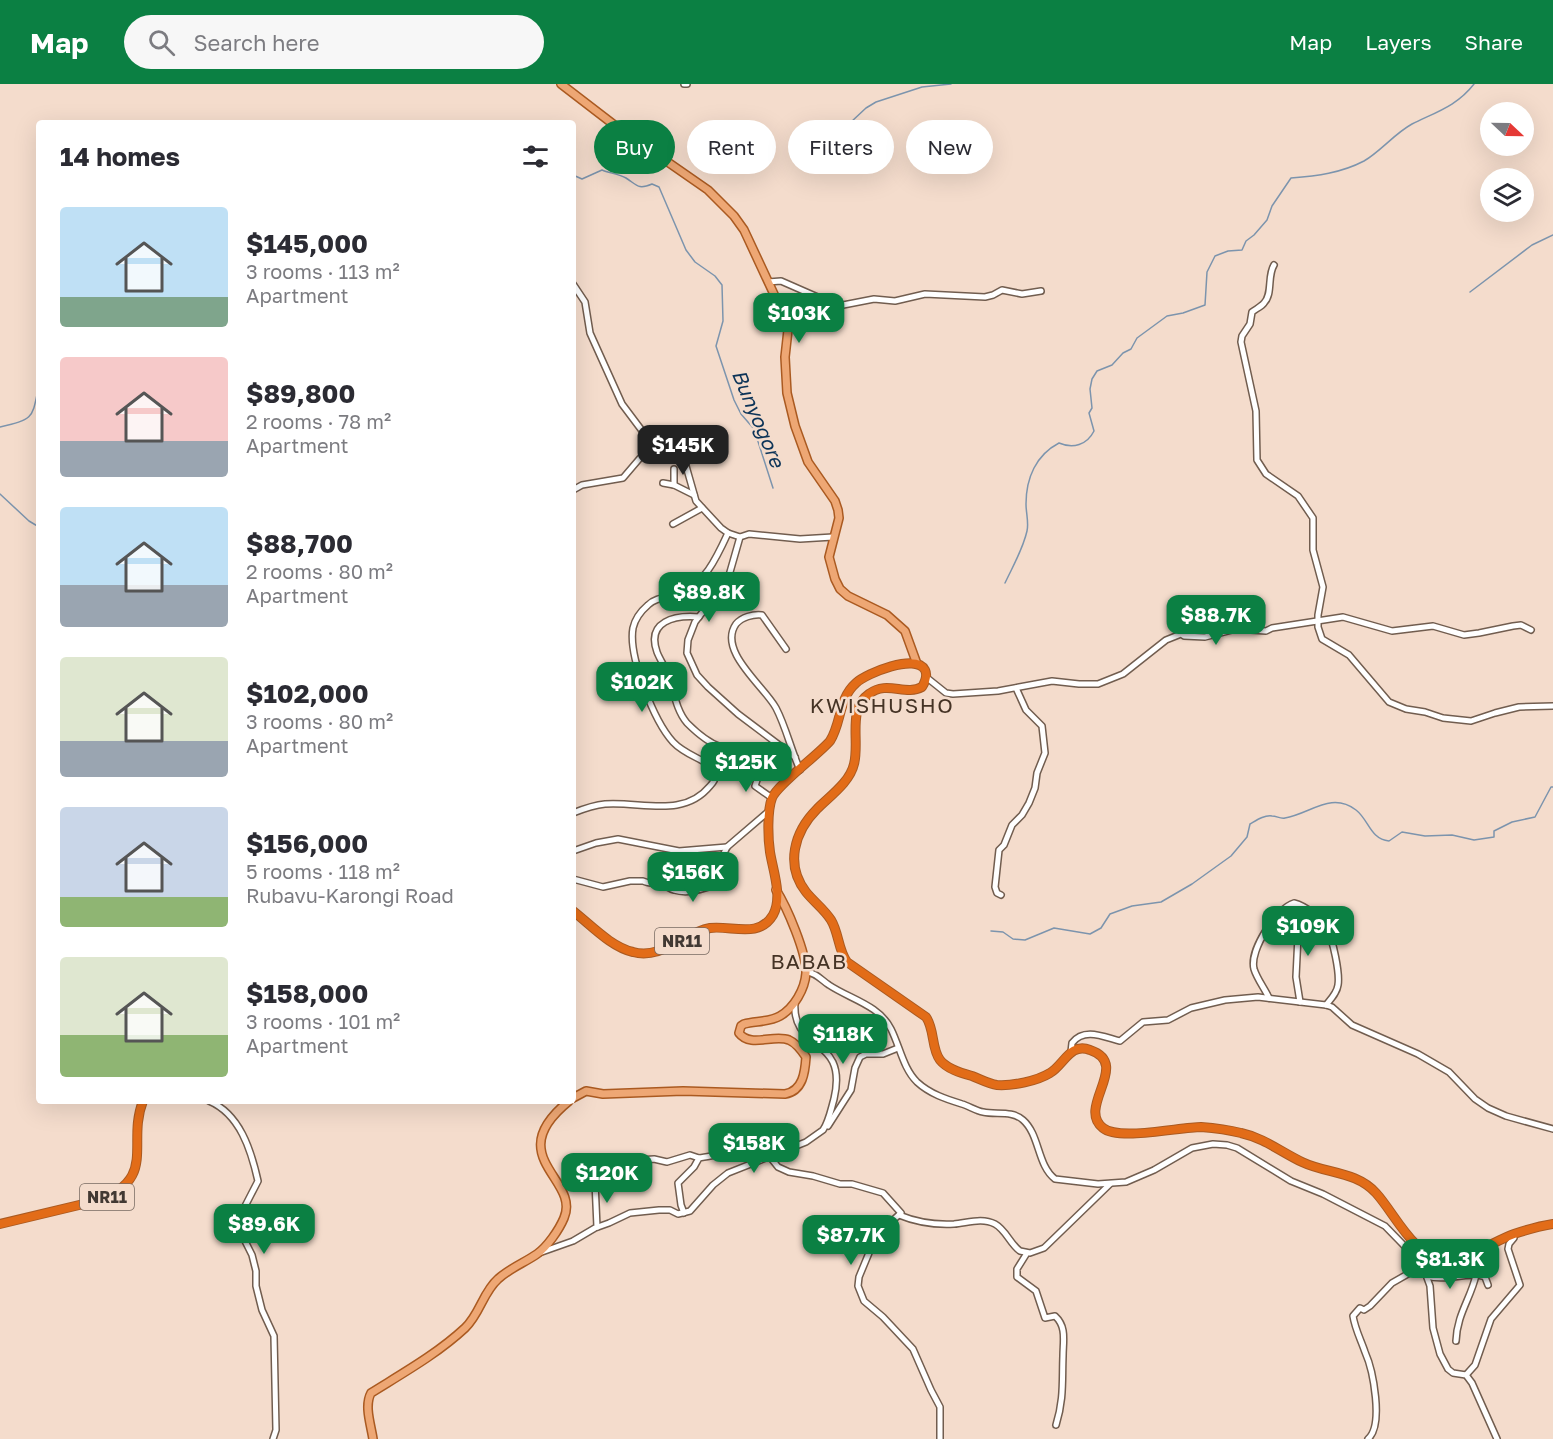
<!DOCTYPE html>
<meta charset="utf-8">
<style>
body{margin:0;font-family:"Golos Text",sans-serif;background:#f7f7f7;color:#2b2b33;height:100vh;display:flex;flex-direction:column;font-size:22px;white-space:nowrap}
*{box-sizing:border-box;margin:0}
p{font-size:20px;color:#7c7c81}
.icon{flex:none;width:33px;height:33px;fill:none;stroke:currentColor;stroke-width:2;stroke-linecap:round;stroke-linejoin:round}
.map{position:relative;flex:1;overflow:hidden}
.details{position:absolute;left:36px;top:36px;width:540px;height:984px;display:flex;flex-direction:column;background:#fff;border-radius:6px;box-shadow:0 6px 24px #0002}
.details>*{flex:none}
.banner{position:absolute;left:594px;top:36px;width:570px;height:54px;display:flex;gap:12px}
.needle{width:39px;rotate:112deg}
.buttons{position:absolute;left:1480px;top:18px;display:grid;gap:12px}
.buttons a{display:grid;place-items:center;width:54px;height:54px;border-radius:50%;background:#fff;box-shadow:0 6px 24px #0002;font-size:30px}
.price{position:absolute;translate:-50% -51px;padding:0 14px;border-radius:12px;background:#0b8043;color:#fff;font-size:20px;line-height:39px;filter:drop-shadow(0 2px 3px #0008)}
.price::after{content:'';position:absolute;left:50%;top:36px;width:18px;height:14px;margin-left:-9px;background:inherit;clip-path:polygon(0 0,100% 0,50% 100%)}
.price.active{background:#222;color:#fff}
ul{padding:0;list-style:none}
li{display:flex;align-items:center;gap:18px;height:150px;padding:0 24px}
li span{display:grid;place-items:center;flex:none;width:168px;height:120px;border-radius:6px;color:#555}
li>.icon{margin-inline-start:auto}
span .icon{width:72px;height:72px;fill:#fffc;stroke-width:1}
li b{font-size:26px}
h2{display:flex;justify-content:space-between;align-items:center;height:72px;padding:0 24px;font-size:26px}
.chip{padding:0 21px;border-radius:27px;background:#fff;box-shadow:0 6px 24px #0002;font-size:21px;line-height:54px}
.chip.active{background:#0b8043;color:#fff}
header{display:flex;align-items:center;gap:36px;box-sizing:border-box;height:84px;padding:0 30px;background:#0b8043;color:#fff}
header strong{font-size:28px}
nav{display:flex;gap:33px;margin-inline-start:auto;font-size:21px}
.search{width:420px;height:54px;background:#f7f7f7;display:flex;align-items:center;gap:15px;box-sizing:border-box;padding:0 21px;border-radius:33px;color:#7c7c81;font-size:22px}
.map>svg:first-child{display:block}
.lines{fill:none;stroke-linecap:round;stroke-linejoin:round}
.stream{stroke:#7c94ad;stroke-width:1.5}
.minor-casing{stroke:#715d4f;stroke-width:8}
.major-casing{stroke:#aa5a21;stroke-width:10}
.highway-casing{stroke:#aa5a21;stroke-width:10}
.minor{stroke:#fff;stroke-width:5}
.major{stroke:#eea774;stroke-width:7}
.highway{stroke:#e26c18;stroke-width:8}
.labels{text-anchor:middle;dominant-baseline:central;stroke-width:5;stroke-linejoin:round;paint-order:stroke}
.shield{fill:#f4dccc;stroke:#776a61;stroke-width:1.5}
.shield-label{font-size:16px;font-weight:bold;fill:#423933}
.water-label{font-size:20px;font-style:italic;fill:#0d3458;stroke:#f4dccc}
.quarter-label{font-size:21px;letter-spacing:1.5px;fill:#453325;stroke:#f4dccc}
</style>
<header>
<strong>Map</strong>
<div class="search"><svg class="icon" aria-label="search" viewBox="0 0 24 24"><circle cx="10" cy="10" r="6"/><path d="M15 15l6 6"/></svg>Search here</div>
<nav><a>Map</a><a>Layers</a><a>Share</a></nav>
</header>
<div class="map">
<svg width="1553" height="1355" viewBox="0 0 1553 1355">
<rect width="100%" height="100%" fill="#f4dccc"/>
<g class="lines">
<!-- stream -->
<g class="stream">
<polyline points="841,53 851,38 866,24 876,18 922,3 951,0"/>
<path d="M573,91L582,95L602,86C609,89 619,90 626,94C637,101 638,106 652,100L659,103L686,166L695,178L715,192L722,201L723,237L716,262L734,316L741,330L754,345L773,404"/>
<polyline points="1470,208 1532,161 1553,151"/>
<path d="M0,343C35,335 32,334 39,301"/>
<polyline points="0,410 29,437 39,443"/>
<path d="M1005,499C1013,482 1023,465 1027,447C1029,439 1026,429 1026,420C1026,394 1036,371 1059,359C1073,365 1087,361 1094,347L1089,329L1092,324L1090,305L1092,295L1097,287L1112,281L1123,269L1131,265L1137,254L1167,232L1183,229L1205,221L1207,188L1215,172L1228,167L1242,166L1246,157L1254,151L1267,136L1272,122L1291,94C1317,92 1341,89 1364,77C1381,67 1394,50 1412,40C1436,28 1457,22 1474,0"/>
<path d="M991,847L1003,848L1013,855L1025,856L1054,844L1090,850L1101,844L1110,830L1132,822L1161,818L1192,800L1231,772L1247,753L1250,740C1257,736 1264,731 1272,732C1277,732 1280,735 1285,734C1310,730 1331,707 1356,726C1369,736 1370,755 1389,757L1402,748L1425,752L1452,751L1474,756L1494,753V747L1512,738L1535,733L1551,703H1553"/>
</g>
<defs>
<g id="minor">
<polyline points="684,0 687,0"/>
<path d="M1274,181C1267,192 1273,210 1264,219C1262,222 1256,225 1252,228L1250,240L1242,252L1241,258L1256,327L1257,376L1266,390L1298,412L1313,434V466L1323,503L1318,531V543L1322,555L1349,571L1389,618L1406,625L1425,628L1443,634L1471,637L1495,629L1519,623L1553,622"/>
<polyline points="768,198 781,197 838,222 874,215 895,217 925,210 985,213 993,211 1002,206 1022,210 1041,207"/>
<polyline points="573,200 585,218 590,249 622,320 652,360 680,375 686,382 696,417 721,444 728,449 740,453"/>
<polyline points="674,385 674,401"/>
<polyline points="663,399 674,401 694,411"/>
<polyline points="573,406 582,401 623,394 652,360"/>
<polyline points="673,440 702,424"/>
<path d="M699,533C675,531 646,537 657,568C660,576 666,584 669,593C674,608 676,626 687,639C696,648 709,659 721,663C733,668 748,670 758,679L759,690L755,702L772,714"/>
<path d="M786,565L762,531C753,530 742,533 736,540C717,567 765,603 776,624C786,643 791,666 800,686"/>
<polyline points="926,593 946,609 953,610 998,607 1052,597 1079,600 1098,600 1123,590 1166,556 1181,550 1184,552 1205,553 1236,545 1266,547 1272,544 1343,533 1392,547 1433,542 1464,551 1479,549 1513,542 1521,541 1531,546"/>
<polyline points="795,673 738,630 708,603 697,591 687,569 688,556 695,538 728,495 740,453 749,450 800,455 833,453"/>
<path d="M573,729C583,725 594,721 605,720C641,717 683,735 710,702C715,697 717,692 715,685C702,674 685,671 673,658C654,637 628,572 633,544C635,535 641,527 648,521C656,513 667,514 677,511C704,502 717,473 728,449"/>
<polyline points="573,767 596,759 618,755 679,767 727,763"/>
<path d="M573,795L603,803L630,797H643C649,800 654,799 661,800C666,801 669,805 674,806C687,810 699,806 712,802L717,784L727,763L769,727"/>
<polyline points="1001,811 997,809 995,803 999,766 1004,761 1012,741 1022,731 1029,719 1035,704 1037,689 1045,669 1042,642 1026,626 1016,604"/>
<path d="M1274,837C1295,851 1304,858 1330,853"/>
<polyline points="1298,852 1296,893 1300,918"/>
<path d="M806,888C817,889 821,896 829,901C850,915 879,921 891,945C900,963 903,984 917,998C930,1010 946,1015 962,1020C969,1022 976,1027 983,1028C996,1031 1012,1026 1023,1036C1040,1051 1037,1081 1055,1095L1098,1100L1126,1098L1154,1086L1192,1064L1213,1060L1227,1061L1237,1064L1291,1097L1323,1110L1385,1142L1422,1180L1430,1202L1433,1244L1440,1270L1448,1285L1453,1289L1466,1291L1472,1299L1497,1355"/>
<path d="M1269,914C1265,905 1257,895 1254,885C1249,866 1277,824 1294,819C1306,822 1321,834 1327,845C1333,856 1340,889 1338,901C1337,909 1331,915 1326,921"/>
<path d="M1071,968L1072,959C1084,943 1104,953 1120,957L1143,938L1168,936L1191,924L1225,916L1258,913L1326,921L1332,923L1352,941L1418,970L1449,988L1475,1015L1488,1024L1506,1032L1553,1045"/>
<path d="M209,1017C240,1030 251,1066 258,1097L241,1130V1149L252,1171L256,1187V1202L262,1226L274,1252L276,1346L273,1355"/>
<polyline points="828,1042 851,1006 855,984 860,973 866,970 883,970 898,964"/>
<polyline points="770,1073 778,1083 789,1088 813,1092 840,1100 852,1100 883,1109 901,1129 883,1145 871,1164 859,1193 858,1202 864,1217 883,1233 913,1265 931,1306 940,1323 940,1355"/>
<polyline points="620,1087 639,1076 654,1075 667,1078 690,1071 699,1074"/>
<polyline points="595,1098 597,1143"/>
<path d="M684,1129L681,1121L678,1099L694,1083L699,1074C720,1071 739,1063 757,1077"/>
<path d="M899,1131C916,1138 935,1141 954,1140C967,1139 982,1133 995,1140C1006,1146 1010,1160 1020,1167L1030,1169L1044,1164L1110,1100"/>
<path d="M539,1169L573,1157L595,1144L609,1139L630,1129L659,1126H670L678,1130L690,1127L713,1101L728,1089L806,1058L823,1046C829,1037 831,1025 834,1015C849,951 791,969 795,918"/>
<path d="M1027,1169L1017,1185V1193L1036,1207L1045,1234L1055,1232C1067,1243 1063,1257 1063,1272C1062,1298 1064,1315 1056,1341"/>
<path d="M1427,1192C1447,1198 1468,1187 1485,1193L1488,1201"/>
<path d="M1456,1257C1457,1230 1471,1214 1476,1191"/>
<polyline points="1466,1291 1475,1281 1491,1235 1520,1201 1508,1165 1509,1160 1514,1154 1513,1150"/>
<path d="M1368,1355C1384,1341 1373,1286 1365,1268C1361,1256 1355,1245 1353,1232L1360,1224L1364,1226L1370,1222L1392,1199L1420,1183L1430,1171"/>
</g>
<g id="major">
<polyline points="561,0 613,40 708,106 734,132 744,146 786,236 788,246 785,273 787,309 795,342 808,378 835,417 838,426 839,434 829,473 835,495 840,505 848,512 887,531 905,547 917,580"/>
<path d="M573,1014L586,1007L603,1010L683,1007L785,1010C803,1007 805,988 806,973C802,967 796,959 789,956C774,950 750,964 739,949L741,942L744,940C755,937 770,938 780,932C794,924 805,905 806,889C807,870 787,823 776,806"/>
<path d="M373,1355C371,1341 364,1322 371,1309C403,1289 437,1270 465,1244C480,1230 483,1208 498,1195C510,1184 524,1179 537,1170C547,1163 559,1146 564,1134C581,1095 500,1073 569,1017"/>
</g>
<g id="highway">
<path d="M573,827C591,841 611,863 633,868C662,876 683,849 710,844C731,841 759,855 773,831C783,813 773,787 770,768C768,755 767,727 772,714C777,701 818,671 830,657C842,638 838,615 856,599C867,589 916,569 925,586C928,592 925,598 922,603C905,612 887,596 869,610C847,625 860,658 854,680C850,698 830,712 817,725C794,748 785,781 806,808C814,818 824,825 831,836C839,849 838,866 847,878L926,933C935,946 931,964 940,976C947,985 961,989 972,992C980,995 989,1000 997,1001C1013,1002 1037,997 1050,989C1064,981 1070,958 1090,966C1132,980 1076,1023 1103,1044C1119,1057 1180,1043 1201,1043C1214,1044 1229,1046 1241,1049C1264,1054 1281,1068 1302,1078C1327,1090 1356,1087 1376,1109C1396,1131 1413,1173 1446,1175C1466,1177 1494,1157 1514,1150C1526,1146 1540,1142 1553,1140"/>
<path d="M0,1140L96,1117C159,1095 126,1060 143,1017"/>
</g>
</defs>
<!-- minor casing -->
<use href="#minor" class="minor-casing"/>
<!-- major casing -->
<use href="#major" class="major-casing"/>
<!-- highway casing -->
<use href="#highway" class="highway-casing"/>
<!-- minor -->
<use href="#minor" class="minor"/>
<!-- major -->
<use href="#major" class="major"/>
<!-- highway -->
<use href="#highway" class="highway"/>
</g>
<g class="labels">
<!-- shield labels -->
<g class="shield">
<rect x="655" y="844" width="54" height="26" rx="4.5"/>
<rect x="80" y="1100" width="54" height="26" rx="4.5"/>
</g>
<g class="shield-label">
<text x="682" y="857">NR11</text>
<text x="107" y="1113">NR11</text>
</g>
<!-- water labels -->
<g class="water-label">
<text transform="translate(759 334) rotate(67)">Bunyogore</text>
</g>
<!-- quarter labels -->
<g class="quarter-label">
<text x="882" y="621">KWISHUSHO</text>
<text x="809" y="877">BABAB</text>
</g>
</g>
</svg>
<div class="buttons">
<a><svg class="needle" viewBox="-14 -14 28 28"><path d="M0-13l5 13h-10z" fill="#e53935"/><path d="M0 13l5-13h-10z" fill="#7c7c81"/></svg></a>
<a><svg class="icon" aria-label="layers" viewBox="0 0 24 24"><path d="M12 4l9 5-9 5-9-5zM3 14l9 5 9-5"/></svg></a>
</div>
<b class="price" style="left:799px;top:260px">$103K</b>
<b class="price active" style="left:683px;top:392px">$145K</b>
<b class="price" style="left:709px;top:539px">$89.8K</b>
<b class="price" style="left:1216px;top:562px">$88.7K</b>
<b class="price" style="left:642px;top:629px">$102K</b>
<b class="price" style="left:746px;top:709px">$125K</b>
<b class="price" style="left:693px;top:819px">$156K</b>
<b class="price" style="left:1308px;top:873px">$109K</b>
<b class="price" style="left:843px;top:981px">$118K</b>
<b class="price" style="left:754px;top:1090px">$158K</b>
<b class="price" style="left:607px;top:1120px">$120K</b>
<b class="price" style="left:264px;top:1171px">$89.6K</b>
<b class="price" style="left:851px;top:1182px">$87.7K</b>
<b class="price" style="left:1450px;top:1206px">$81.3K</b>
<div class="banner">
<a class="chip active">Buy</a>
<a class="chip">Rent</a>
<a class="chip">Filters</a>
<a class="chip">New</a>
</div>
<section class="details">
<h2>14 homes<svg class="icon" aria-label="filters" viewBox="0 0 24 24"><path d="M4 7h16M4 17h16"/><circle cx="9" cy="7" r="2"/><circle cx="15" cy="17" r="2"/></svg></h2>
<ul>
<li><span style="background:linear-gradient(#bfe0f5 75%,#7fa58c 0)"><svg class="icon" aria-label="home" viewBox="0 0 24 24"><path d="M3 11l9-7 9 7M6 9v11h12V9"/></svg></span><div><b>$145,000</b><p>3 rooms · 113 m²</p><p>Apartment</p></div></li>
<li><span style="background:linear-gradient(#f6c9c9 70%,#9aa5b1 0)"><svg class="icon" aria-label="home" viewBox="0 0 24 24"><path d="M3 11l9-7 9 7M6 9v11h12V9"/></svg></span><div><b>$89,800</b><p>2 rooms · 78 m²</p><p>Apartment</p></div></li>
<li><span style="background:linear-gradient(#bfe0f5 65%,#9aa5b1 0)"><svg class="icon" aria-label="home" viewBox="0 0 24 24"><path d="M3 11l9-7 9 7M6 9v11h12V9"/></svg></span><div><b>$88,700</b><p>2 rooms · 80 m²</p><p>Apartment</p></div></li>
<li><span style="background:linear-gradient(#dfe7d0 70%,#9aa5b1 0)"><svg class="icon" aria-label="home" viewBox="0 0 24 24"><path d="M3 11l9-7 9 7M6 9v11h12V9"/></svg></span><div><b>$102,000</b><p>3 rooms · 80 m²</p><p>Apartment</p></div></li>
<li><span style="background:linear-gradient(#c9d6e8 75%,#8fb573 0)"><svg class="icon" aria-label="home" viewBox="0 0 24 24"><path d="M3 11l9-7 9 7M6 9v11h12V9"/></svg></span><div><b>$156,000</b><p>5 rooms · 118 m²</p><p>Rubavu-Karongi Road</p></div></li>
<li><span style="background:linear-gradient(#dfe7d0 65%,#8fb573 0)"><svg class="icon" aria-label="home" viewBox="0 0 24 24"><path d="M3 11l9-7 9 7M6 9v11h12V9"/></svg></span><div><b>$158,000</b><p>3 rooms · 101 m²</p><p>Apartment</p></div></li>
</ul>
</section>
</div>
